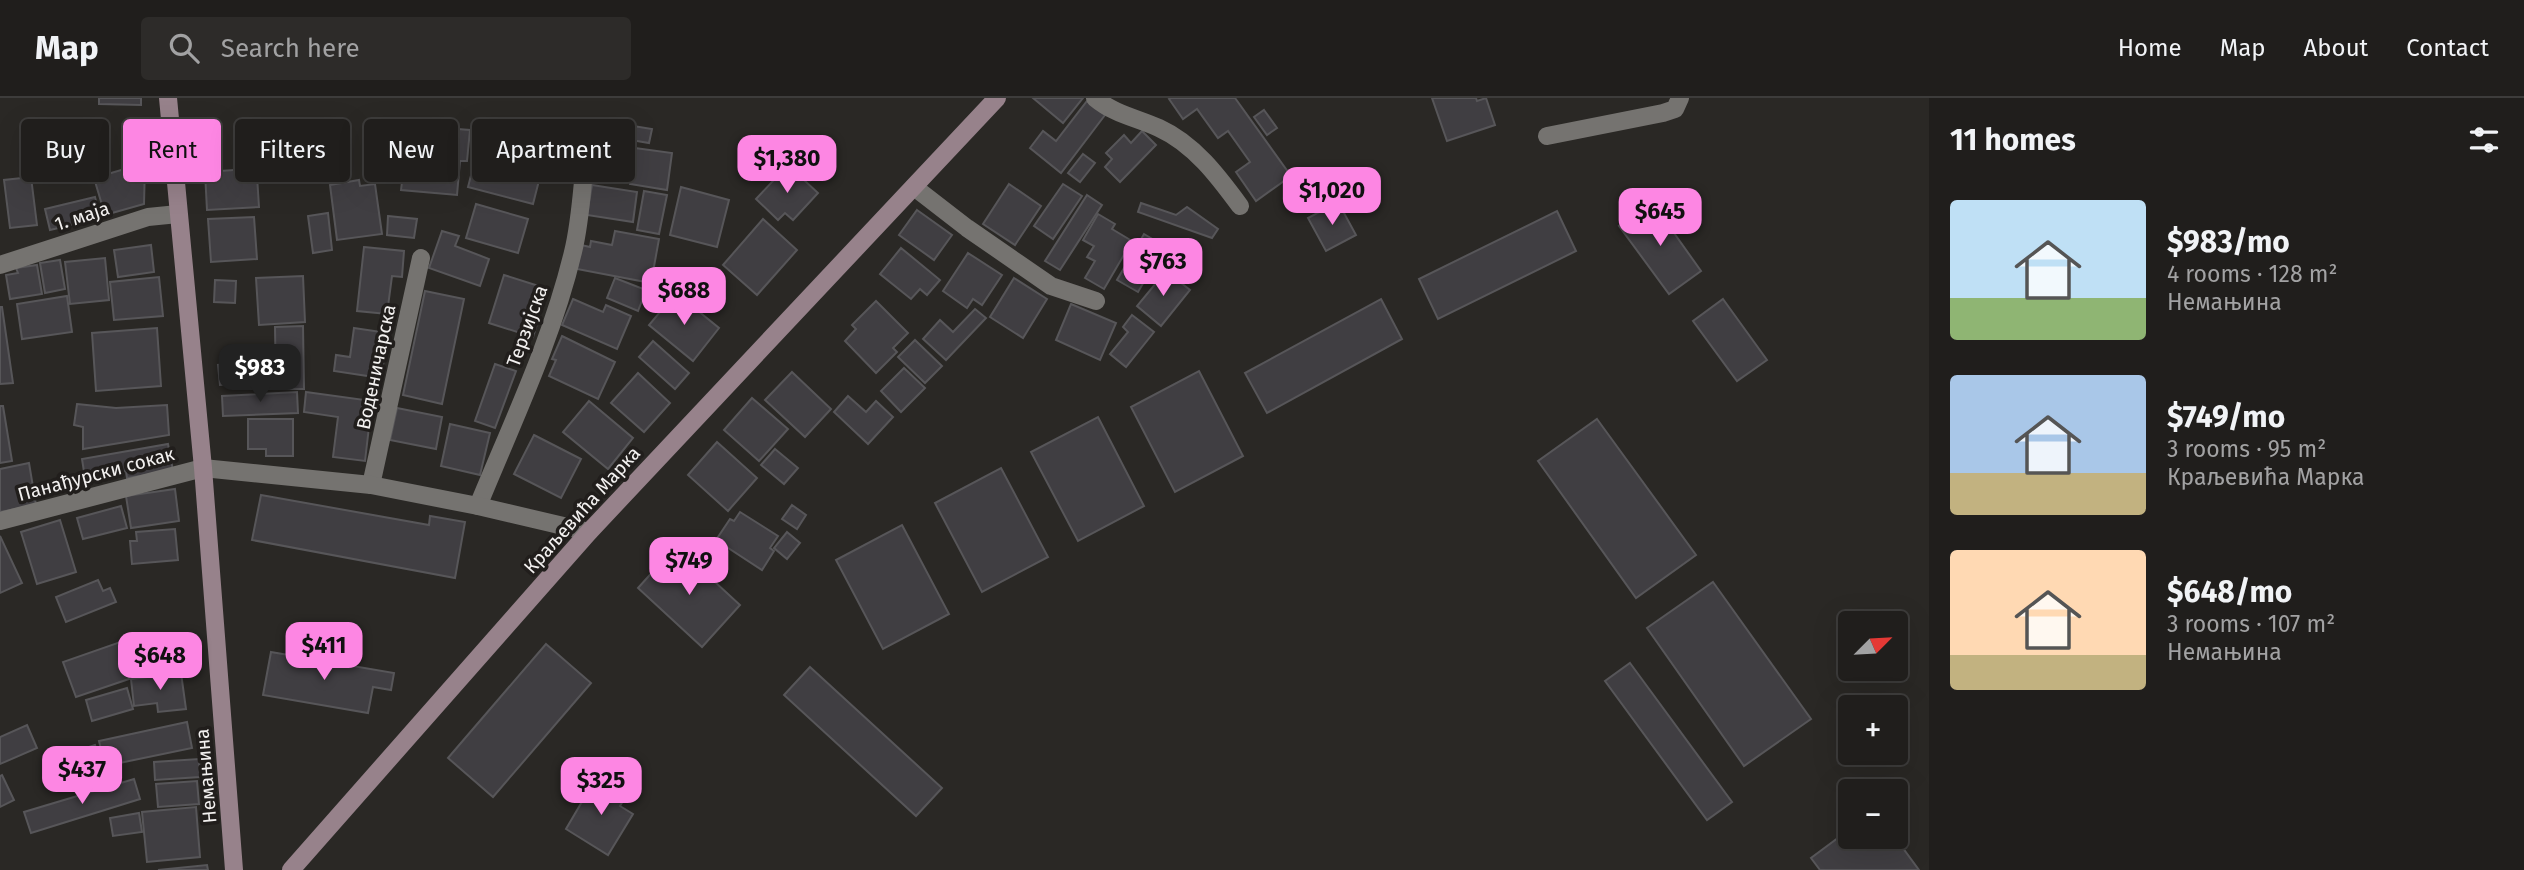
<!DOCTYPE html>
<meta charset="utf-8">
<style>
body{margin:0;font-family:"Fira Sans",sans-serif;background:#2d2b29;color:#f1f3f6;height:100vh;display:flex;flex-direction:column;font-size:26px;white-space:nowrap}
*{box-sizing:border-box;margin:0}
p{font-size:23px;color:#a2a2a3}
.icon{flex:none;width:38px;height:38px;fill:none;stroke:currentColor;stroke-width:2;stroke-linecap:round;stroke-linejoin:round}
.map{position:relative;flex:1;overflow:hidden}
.side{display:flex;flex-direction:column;background:#201e1c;width:595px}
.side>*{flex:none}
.top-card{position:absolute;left:21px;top:21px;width:665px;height:63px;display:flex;gap:14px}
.needle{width:46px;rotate:66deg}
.controls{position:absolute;left:1838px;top:513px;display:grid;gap:14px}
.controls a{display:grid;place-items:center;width:70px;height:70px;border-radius:7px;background:#201e1c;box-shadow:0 7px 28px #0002,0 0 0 2px #3d3c3b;font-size:35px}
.price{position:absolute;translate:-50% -60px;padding:0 16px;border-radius:14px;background:#fd86e3;color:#111;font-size:23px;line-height:46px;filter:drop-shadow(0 2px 4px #0008)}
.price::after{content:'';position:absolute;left:50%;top:42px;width:21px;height:16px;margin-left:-10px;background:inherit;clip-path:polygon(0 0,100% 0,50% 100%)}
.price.active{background:#222;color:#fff}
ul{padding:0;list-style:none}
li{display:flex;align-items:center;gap:21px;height:175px;padding:0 21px}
li span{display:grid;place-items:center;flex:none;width:196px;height:140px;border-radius:7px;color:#555}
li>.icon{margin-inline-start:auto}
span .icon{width:84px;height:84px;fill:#fffc;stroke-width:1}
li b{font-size:30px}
h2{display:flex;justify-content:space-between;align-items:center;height:84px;padding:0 21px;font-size:30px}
.pill{padding:0 24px;border-radius:7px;background:#201e1c;box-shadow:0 7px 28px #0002,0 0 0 2px #3d3c3b;font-size:24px;line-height:63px}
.pill.active{background:#fd86e3;color:#111}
header{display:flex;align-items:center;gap:42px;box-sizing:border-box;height:98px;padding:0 35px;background:#201e1c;border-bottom:2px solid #3d3c3b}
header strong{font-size:33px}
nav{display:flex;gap:38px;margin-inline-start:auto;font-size:24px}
.search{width:490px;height:63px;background:#2d2b29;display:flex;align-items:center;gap:18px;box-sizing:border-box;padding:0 24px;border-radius:7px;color:#a2a2a3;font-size:26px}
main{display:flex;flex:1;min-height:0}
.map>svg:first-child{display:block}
.building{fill:#403e42;stroke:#575659;stroke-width:2}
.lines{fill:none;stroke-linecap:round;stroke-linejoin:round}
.lane{stroke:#757370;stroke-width:18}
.street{stroke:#757370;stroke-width:18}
.secondary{stroke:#97828b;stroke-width:18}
.labels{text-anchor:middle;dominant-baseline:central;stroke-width:7;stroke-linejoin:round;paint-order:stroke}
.street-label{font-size:19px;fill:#f3f1f0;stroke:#211e1c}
</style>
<header>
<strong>Map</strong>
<div class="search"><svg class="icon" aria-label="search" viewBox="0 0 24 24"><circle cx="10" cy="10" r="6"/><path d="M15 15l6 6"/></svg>Search here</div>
<nav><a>Home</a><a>Map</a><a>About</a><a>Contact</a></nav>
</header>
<main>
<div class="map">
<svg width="1929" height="772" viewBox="0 0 1929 772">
<rect width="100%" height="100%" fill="#2a2825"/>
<!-- building -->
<g class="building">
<polygon points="99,0 141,0 141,7 99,6"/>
<polygon points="1033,0 1083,0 1063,25"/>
<polygon points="1171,0 1235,0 1291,78 1256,103 1236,74 1250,64 1228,33 1218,40 1197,11 1183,21 1169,1"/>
<polygon points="1432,0 1476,0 1477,3 1486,0 1495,27 1447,43"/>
<polygon points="1087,3 1105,17 1061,75 1030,50 1043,33 1056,43"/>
<polygon points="1264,12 1277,30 1267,37 1254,19"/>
<polygon points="621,26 652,31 649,45 619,40"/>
<polygon points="444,30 470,32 467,63 460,63 457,97 401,92 402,84 384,82 387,42 443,47"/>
<polygon points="483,31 517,40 513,55 544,63 533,106 468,89"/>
<polygon points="1142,33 1156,47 1120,84 1105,69 1112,61 1106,55 1124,37 1131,45"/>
<polygon points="635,50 672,55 667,92 630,86"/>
<polygon points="1083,56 1095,65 1080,84 1068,75"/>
<polygon points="145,65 144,106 105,117 94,80"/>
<polygon points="788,67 818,95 793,122 785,115 778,122 756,101"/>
<polygon points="249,71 250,79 257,78 259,109 207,112 205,74"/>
<polygon points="31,79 37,127 10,130 4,82"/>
<polygon points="359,82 360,88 375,86 382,136 337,142 330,87"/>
<polygon points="1009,86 1041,108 1015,147 983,126"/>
<polygon points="1063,86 1082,98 1053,141 1034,128"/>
<polygon points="592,87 637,94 633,124 587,117"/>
<polygon points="681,89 729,102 717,149 670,137"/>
<polygon points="644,93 667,97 659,136 637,132"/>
<polygon points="1087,97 1102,107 1060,172 1045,163"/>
<polygon points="95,99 100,120 50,132 45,111"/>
<polygon points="1338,104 1356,137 1326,153 1308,120"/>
<polygon points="1652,104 1701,173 1669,196 1619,128"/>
<polygon points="1141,105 1176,117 1187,109 1218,131 1212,140 1138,114"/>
<polygon points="476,106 528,121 518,155 466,140"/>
<polygon points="917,112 952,137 934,162 899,137"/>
<polygon points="1557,113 1576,153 1438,221 1419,181"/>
<polygon points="328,115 332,152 313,155 308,118"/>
<polygon points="1098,116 1115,126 1112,131 1132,143 1104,191 1085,180 1095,163 1087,159 1094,148 1083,142"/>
<polygon points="388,118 417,121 414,140 387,137"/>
<polygon points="254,119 257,161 211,164 208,121"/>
<polygon points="763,121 797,152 757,197 723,167"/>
<polygon points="442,133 459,138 455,148 489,161 480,188 429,170"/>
<polygon points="615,133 659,141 651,185 577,171 581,147 590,149 591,143 612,147"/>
<polygon points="1144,136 1173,153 1160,175 1157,173 1153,180 1148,177 1138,194 1117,182"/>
<polygon points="151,147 154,174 118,179 114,152"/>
<polygon points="364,149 404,153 402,179 392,178 387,216 357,213"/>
<polygon points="901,150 940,182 927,197 920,191 911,201 880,176"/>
<polygon points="968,155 1002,177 982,207 973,201 967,210 943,193"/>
<polygon points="105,160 109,202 70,206 65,164"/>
<polygon points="60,162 65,191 45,195 40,165"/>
<polygon points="37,167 42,196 10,201 6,177 18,175 16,170"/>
<polygon points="1166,173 1190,192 1161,228 1137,208"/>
<polygon points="504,177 548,191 533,239 489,225"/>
<polygon points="303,178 305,224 259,227 256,180"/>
<polygon points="159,179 163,218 114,222 110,184"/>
<polygon points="615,180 646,192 638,213 607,200"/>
<polygon points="1014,180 1047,201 1023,240 990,219"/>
<polygon points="215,182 236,183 235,205 214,204"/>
<polygon points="425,193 464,201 442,306 403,297"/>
<polygon points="676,195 719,230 693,263 649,227"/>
<polygon points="67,198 72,234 22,241 17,206"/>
<polygon points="573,201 603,214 606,207 631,218 617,251 562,227"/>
<polygon points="1381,201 1402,241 1267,315 1245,275"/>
<polygon points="1723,201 1767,262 1737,283 1693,223"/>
<polygon points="876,203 908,235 893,250 897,254 876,275 845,243 856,231 852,227"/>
<polygon points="1071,206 1116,225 1100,262 1056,242"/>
<polygon points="0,209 2,209 13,285 0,286"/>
<polygon points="975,211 986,220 946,262 923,241 940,222 953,234"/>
<polygon points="1132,217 1154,234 1126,269 1110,256 1128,234 1123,229"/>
<polygon points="303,228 304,291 276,291 275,229"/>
<polygon points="157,230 161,288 96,293 92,235"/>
<polygon points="354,230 388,235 381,280 334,273 336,257 350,259"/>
<polygon points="562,238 615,264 598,301 549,278 556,262 552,261"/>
<polygon points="915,242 942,268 925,285 898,259"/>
<polygon points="653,243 689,275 675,291 639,259"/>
<polygon points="243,264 245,285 220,287 218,267"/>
<polygon points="495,266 516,273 495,330 475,323"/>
<polygon points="904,270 925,290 901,314 881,293"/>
<polygon points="1199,273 1243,358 1175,394 1131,309"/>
<polygon points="792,274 831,311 805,339 765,302"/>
<polygon points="638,275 670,305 644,334 611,305"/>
<polygon points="297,294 298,315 223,318 222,298"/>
<polygon points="306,294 372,303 365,363 333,359 338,319 304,314"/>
<polygon points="848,298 866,314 876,303 893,319 868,346 834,314"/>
<polygon points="752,300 788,331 759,363 724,332"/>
<polygon points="589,303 633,340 608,371 563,334"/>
<polygon points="77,306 116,310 167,307 169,337 83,351 83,329 74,327"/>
<polygon points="0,308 3,308 12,363 0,365"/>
<polygon points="397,310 442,319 436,351 390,342"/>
<polygon points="1098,319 1144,408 1078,443 1031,354"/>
<polygon points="248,321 293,321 293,358 266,358 266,351 248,351"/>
<polygon points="1597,321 1696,457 1636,500 1538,363"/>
<polygon points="450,326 490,335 480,377 441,368"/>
<polygon points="534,337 581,361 561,400 514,376"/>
<polygon points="717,344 757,380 728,413 688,377"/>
<polygon points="168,346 173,373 127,380 126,373 85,380 82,361"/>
<polygon points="775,351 798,370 784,386 761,367"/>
<polygon points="29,365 36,407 0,414 0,371"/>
<polygon points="1001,370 1048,459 982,494 935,405"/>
<polygon points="175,391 179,423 131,430 126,398"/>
<polygon points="261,397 429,427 430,418 465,424 455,480 252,442"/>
<polygon points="792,407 806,417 797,431 782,421"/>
<polygon points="121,408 127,430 83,441 77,420"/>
<polygon points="740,414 778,438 770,450 774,453 762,472 716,442 730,421 734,423"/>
<polygon points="60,422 76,474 37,486 21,434"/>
<polygon points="902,427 949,516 883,551 836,462"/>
<polygon points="175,431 178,462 132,466 130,443 137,443 136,434"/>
<polygon points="787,434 800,445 787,461 774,450"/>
<polygon points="0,438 22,485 0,495"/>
<polygon points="676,448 740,507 702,549 638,490"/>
<polygon points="98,482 103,493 110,490 116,504 66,524 56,499"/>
<polygon points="1713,484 1811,621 1744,668 1647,530"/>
<polygon points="126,542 129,581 76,599 63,564"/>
<polygon points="178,543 182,570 133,577 129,550"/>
<polygon points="546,546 591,585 493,699 448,660"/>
<polygon points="271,554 394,575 391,592 373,589 368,615 263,597"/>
<polygon points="1630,565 1732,704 1707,722 1605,583"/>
<polygon points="810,569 942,690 916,718 784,597"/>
<polygon points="181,575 186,611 158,614 157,605 134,608 131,581"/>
<polygon points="127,590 133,611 92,623 86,602"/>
<polygon points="187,624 192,650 105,668 99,643"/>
<polygon points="27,627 37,650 0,666 0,639"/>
<polygon points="95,647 102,670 63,683 55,660"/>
<polygon points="199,661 200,679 155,682 154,664"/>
<polygon points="2,677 14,702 0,709 0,678"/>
<polygon points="596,680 626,698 620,708 633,716 608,757 566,731"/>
<polygon points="134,681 140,701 31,735 24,714"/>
<polygon points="197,683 199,706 158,709 156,686"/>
<polygon points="196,709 200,759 147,764 142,714"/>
<polygon points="139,715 142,734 113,738 110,720"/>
<polygon points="1850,731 1850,738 1894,738 1919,772 1820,772 1811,760"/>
<polygon points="207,767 208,772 158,772"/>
</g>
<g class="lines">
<!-- lane -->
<g class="lane">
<path d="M1095,0C1114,16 1137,20 1159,30C1194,46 1218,78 1240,108"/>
<polyline points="914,89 967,130 1051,188 1096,203"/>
<polyline points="371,387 421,160"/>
<path d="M478,408C512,325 552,242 573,154C581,122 582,87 586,54"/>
<polyline points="0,423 203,370"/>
</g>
<!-- street -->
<g class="street">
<polyline points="1547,38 1663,15 1675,11 1680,0"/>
<polyline points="0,167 148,119 178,116"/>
<polyline points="203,370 371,387 478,408 589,434"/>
</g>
<!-- secondary -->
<g class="secondary">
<polyline points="168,0 203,370 234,772"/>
<polyline points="291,772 589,434 997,0"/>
</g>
</g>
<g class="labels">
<!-- street labels -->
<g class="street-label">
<text transform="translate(82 118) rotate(-18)">1. маја</text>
<text transform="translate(527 228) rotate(-70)">Терзијска</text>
<text transform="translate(376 269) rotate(-78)">Воденичарска</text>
<text transform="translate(96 376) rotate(-15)">Панађурски сокак</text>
<text transform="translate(582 412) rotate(-48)">Краљевића Марка</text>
<text transform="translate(206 678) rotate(-95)">Немањина</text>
</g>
</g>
</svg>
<div class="controls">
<a><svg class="needle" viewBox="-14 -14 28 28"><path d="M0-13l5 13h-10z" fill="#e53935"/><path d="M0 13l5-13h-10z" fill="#a2a2a3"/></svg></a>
<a>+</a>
<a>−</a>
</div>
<b class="price" style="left:787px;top:97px">$1,380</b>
<b class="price" style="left:1332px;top:129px">$1,020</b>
<b class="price" style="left:1660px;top:150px">$645</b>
<b class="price" style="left:1163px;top:200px">$763</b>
<b class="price" style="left:684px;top:229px">$688</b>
<b class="price active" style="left:260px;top:306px">$983</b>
<b class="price" style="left:689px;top:499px">$749</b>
<b class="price" style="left:324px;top:584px">$411</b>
<b class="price" style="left:160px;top:594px">$648</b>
<b class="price" style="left:82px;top:708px">$437</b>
<b class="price" style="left:601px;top:719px">$325</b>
<div class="top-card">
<a class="pill">Buy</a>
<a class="pill active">Rent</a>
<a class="pill">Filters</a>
<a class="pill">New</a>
<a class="pill">Apartment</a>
</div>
</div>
<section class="side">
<h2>11 homes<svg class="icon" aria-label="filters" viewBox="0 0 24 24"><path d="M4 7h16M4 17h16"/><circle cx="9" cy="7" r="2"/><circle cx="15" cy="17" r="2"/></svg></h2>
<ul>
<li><span style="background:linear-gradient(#bfe0f5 70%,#8fb573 0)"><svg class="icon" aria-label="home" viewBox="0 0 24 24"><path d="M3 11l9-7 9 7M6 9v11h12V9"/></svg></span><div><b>$983/mo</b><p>4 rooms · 128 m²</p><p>Немањина</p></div></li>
<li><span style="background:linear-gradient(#a9c7e8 70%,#c2b280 0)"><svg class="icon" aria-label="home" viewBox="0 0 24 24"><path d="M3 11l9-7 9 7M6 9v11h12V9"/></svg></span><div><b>$749/mo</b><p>3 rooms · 95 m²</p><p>Краљевића Марка</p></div></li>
<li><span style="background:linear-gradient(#ffd9b3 75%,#c2b280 0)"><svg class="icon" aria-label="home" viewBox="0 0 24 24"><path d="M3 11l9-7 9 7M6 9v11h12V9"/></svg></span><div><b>$648/mo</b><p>3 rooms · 107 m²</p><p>Немањина</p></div></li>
</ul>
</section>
</main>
